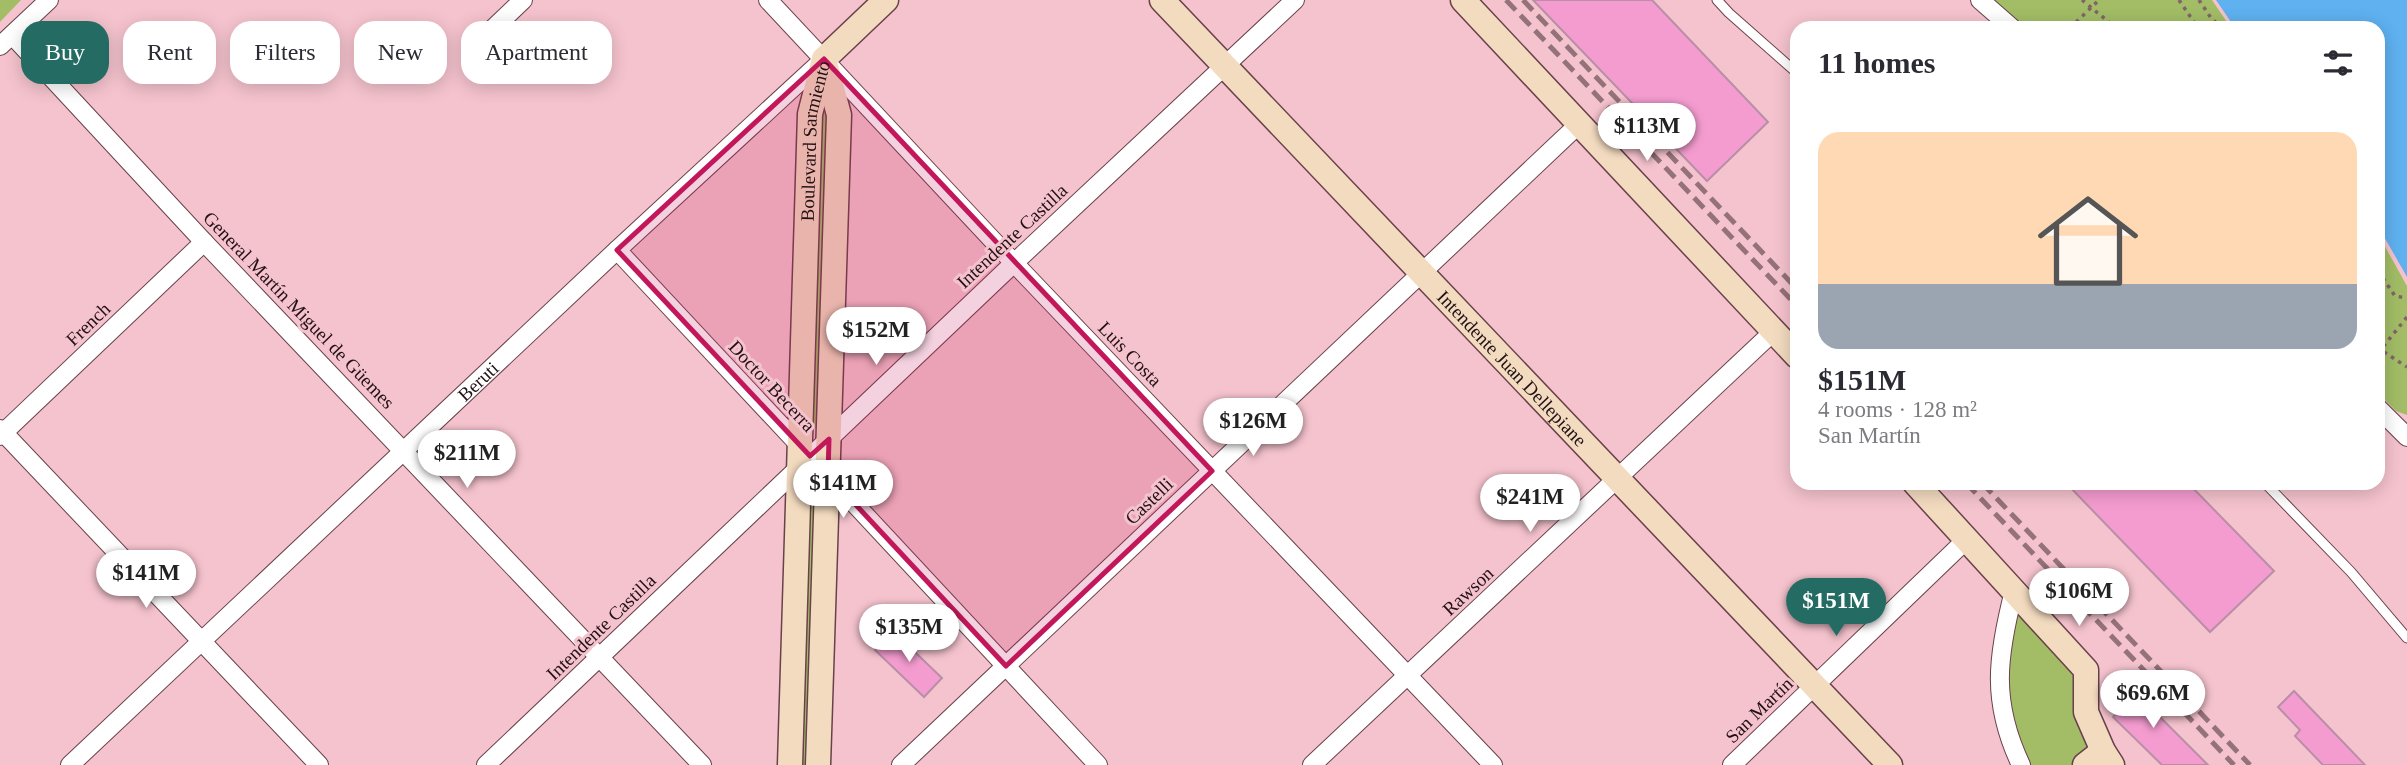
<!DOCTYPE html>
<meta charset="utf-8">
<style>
body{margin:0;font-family:"Times New Roman",serif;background:#f2f2f3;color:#2b2b33;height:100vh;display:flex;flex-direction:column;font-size:26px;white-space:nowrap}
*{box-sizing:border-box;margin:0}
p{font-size:23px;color:#7c7c81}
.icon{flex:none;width:38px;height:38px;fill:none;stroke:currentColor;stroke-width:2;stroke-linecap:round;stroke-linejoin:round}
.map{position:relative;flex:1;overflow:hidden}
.side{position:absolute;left:1790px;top:21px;width:595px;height:469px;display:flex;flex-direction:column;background:#fff;border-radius:21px;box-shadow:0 4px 18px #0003}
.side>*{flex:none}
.guide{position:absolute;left:21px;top:21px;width:665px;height:63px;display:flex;gap:14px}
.price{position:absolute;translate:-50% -60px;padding:0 16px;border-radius:24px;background:#fff;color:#222;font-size:23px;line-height:46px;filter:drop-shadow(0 2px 4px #0008)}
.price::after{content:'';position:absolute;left:50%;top:42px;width:21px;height:16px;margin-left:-10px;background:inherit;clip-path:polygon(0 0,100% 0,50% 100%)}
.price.selected{background:#246c63;color:#fff}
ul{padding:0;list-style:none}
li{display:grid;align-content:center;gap:14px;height:371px;padding:0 28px}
li span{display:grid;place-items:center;height:217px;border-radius:21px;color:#555}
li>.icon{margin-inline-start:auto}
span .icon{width:126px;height:126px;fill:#fffc;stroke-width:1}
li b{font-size:30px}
h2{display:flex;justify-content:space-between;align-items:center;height:84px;padding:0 28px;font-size:30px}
.pill{padding:0 24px;border-radius:21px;background:#fff;box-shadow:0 4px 18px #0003;font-size:24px;line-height:63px}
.pill.selected{background:#246c63;color:#fff}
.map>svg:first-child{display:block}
.green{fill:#a2bd66}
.water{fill:#5fb1f0}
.building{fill:#f49cd0;stroke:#b88fa6;stroke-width:2}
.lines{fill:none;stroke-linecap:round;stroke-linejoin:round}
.lane-casing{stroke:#69414b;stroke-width:11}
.street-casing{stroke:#69414b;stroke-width:20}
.secondary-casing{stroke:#69414b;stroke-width:27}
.path{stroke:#83636a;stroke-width:3.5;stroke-dasharray:3.5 5;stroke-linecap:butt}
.lane{stroke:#fff;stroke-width:9}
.street{stroke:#fff;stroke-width:18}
.secondary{stroke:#f3dbc0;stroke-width:24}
.rail{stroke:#947279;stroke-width:5;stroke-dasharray:14 7;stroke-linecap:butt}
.marked{fill:#c2185b;fill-opacity:0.2;stroke:#c2185b;stroke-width:5;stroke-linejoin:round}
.labels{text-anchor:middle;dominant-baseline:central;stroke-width:6;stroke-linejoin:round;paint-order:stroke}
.street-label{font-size:19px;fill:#221115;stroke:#f5c3ce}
</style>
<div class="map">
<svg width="2407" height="765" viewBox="0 0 2407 765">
<rect width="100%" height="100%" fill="#f5c3ce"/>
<!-- green -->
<g class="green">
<polygon points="0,0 21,0 0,22"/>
<polygon points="1992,0 2212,0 2231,28 2023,28"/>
<polygon points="824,113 827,115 818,427 815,428 812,427 821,115"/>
<polygon points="2378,234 2407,286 2407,415 2396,411 2378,393"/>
<polygon points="812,506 815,508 809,765 800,765 809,508"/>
<polygon points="2014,591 2086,670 2112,765 2021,765 2003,720"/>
</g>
<!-- water -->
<polygon class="water" points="2216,0 2407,0 2407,277 2378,226 2378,28 2235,28"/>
<!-- building -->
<g class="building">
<polygon points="1533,0 1652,0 1768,122 1707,181"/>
<polygon points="2066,483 2188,483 2274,571 2210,632"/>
<polygon points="893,631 942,678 924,697 875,650"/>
<polygon points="2121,678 2208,765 2162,765 2113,717 2126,704 2111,688"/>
<polygon points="2294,691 2365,765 2323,765 2295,736 2300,730 2278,707"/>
</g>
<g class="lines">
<defs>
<g id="lane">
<polyline points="1717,0 1729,13 1797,73"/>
<polyline points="2265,483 2351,572 2407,638"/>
</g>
<g id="street">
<polyline points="768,0 1014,263 1493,765"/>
<polyline points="1980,0 2012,28"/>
<polyline points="12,35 204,242 702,765"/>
<polyline points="479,42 523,0"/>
<polyline points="0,46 49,0"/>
<polyline points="617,250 803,449"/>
<polyline points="2378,408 2407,437"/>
<polyline points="0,429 319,765"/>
<polyline points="0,436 204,242"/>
<polyline points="825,472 1098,765"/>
<path d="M2014,591C1997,657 1991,702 2021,765"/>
<path id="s1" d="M70,765L617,250L824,59"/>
<polyline points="486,765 1014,263 1295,0"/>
<polyline points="901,765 1579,124"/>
<polyline points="1312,765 1774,331"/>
<polyline points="1732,765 1967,539"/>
</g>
<g id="secondary">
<path id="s2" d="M1162,0L1890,765"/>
<polyline points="1463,0 1797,356"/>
<polyline points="824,59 886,0"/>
<polyline points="1915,483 2086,670 2086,712 2103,751 2112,765"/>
<path id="s3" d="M790,765L810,114L823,63"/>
<polyline points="818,765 839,115 824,59"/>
<polyline points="2085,765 2103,751"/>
</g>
</defs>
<!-- lane casing -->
<use href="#lane" class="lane-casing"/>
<!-- street casing -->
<use href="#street" class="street-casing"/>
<!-- secondary casing -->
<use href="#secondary" class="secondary-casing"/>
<!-- path -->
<g class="path">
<polyline points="2082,0 2116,28"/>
<polyline points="2179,0 2198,28"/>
<polyline points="2199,0 2211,18 2222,28"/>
<polyline points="2070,28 2099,0"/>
<polyline points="2378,271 2395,296 2407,298"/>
<polyline points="2378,346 2381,350 2407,367"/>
<polyline points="2378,353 2407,317"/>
</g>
<!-- lane -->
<use href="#lane" class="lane"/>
<!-- street -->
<use href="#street" class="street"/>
<!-- secondary -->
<use href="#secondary" class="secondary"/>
<!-- rail -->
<g class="rail">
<polyline points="1506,0 1797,306"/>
<polyline points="1523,0 1797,289"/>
<polyline points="1966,483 2234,765"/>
<polyline points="1982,483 2250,765"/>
</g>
</g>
<!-- marked area -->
<path class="marked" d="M824,59L1212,471L1006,666L828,475L829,439L810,456L617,250Z"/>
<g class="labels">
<!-- street labels -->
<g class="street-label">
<text stroke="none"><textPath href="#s3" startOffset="625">Boulevard Sarmiento</textPath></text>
<text transform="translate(1012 236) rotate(-43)">Intendente Castilla</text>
<text transform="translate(299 310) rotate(46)">General Martín Miguel de Güemes</text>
<text transform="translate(88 324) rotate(-44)">French</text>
<text transform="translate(1130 354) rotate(46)">Luis Costa</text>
<text stroke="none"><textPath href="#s2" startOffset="508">Intendente Juan Dellepiane</textPath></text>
<text stroke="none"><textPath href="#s1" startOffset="560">Beruti</textPath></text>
<text transform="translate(772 386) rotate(47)">Doctor Becerra</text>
<text transform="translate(1149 501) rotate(-44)">Castelli</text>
<text transform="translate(1468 591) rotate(-43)">Rawson</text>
<text transform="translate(601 627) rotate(-44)">Intendente Castilla</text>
<text transform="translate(1759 710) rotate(-44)">San Martín</text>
</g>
</g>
</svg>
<b class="price" style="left:1647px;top:163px">$113M</b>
<b class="price" style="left:876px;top:367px">$152M</b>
<b class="price" style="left:1253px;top:458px">$126M</b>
<b class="price" style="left:467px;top:490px">$211M</b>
<b class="price" style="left:843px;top:520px">$141M</b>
<b class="price" style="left:1530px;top:534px">$241M</b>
<b class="price" style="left:146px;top:610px">$141M</b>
<b class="price" style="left:2079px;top:628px">$106M</b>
<b class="price selected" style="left:1836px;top:638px">$151M</b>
<b class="price" style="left:909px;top:664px">$135M</b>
<b class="price" style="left:2153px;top:730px">$69.6M</b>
<div class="guide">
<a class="pill selected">Buy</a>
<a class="pill">Rent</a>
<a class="pill">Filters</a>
<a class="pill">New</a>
<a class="pill">Apartment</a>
</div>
<section class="side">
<h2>11 homes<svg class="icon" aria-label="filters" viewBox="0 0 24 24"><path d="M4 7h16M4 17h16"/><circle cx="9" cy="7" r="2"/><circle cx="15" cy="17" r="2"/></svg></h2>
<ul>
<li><span style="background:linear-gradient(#ffd9b3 70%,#9aa5b1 0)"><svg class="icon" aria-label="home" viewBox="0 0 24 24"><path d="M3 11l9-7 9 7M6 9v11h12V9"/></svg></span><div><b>$151M</b><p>4 rooms · 128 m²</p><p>San Martín</p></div></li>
</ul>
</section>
</div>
